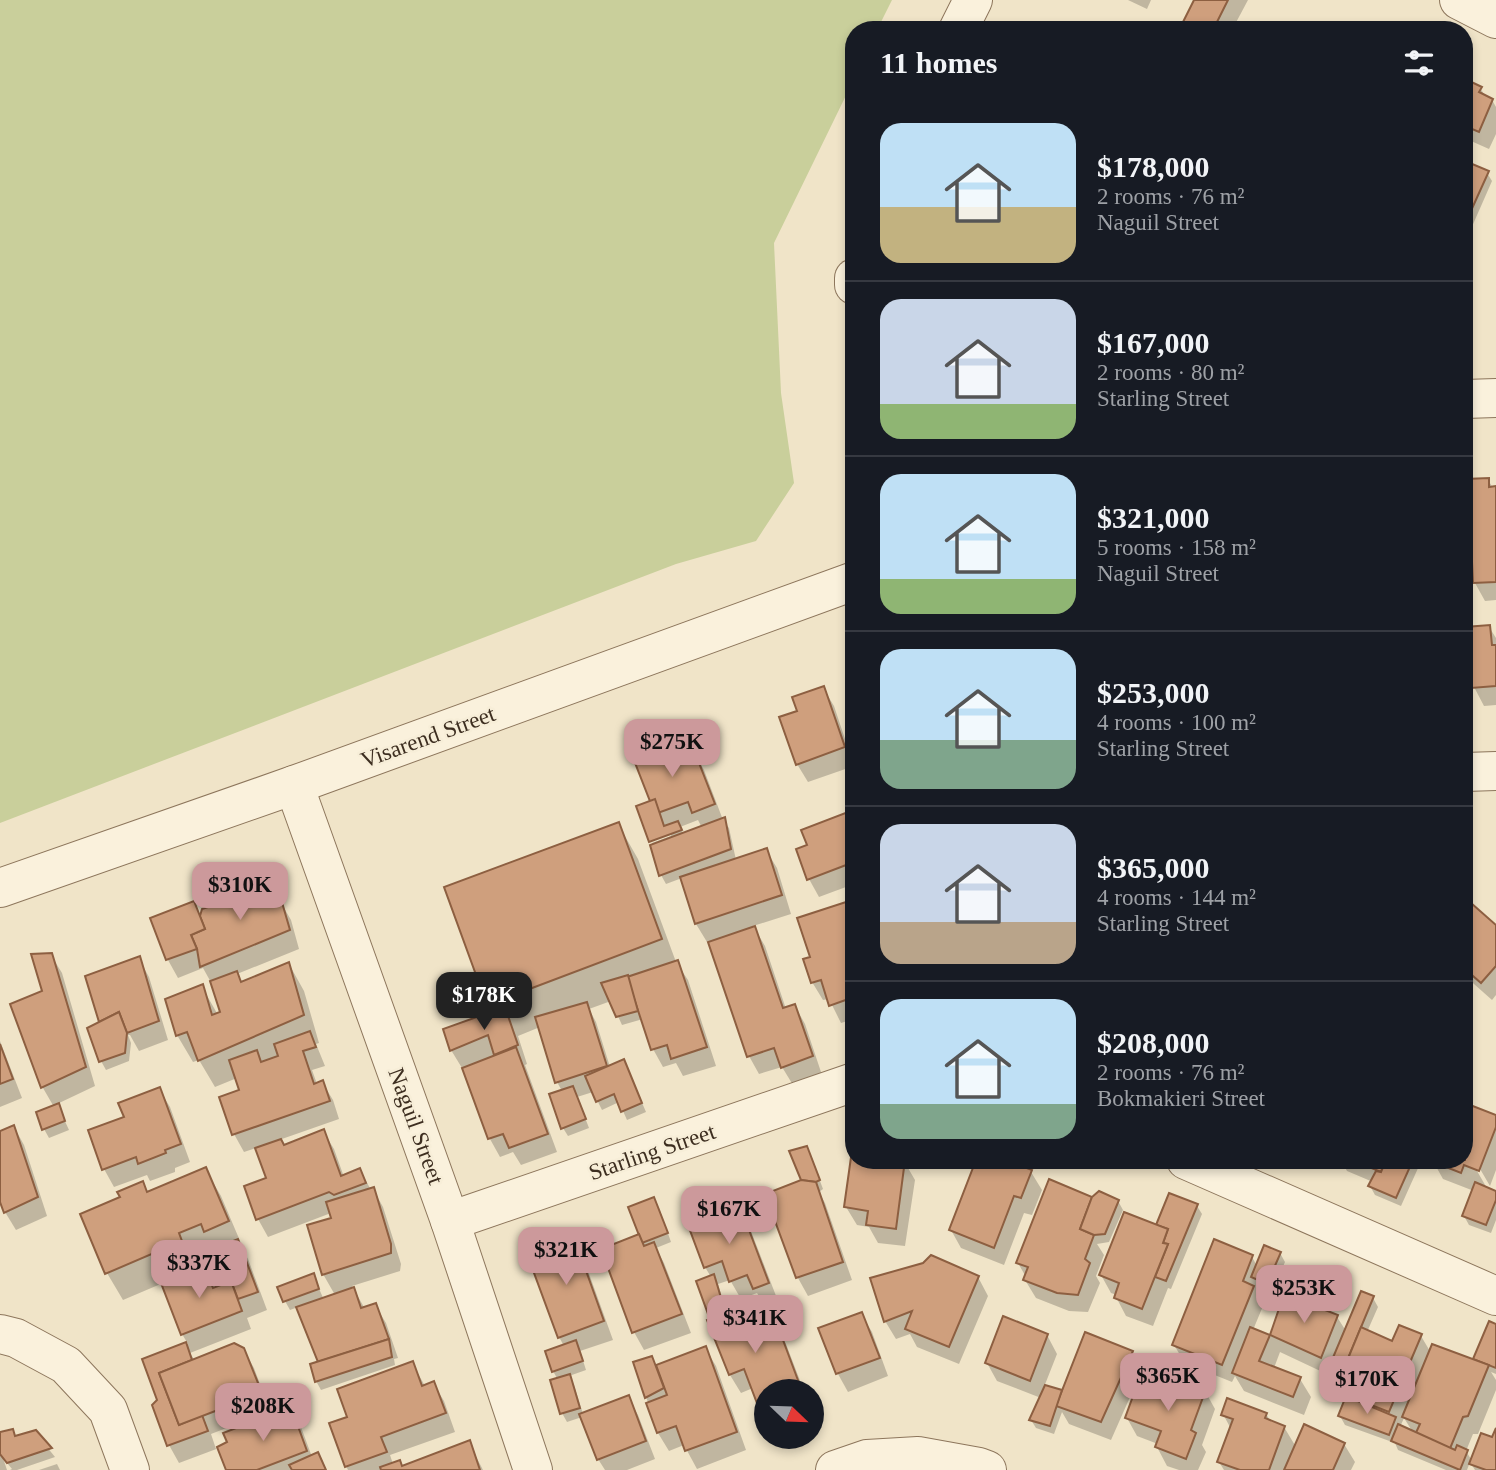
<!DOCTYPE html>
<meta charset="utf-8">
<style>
body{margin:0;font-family:"Times New Roman",serif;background:#242831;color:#f1f3f6;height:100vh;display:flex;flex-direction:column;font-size:26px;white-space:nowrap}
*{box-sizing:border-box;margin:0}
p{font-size:23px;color:#9ea1a6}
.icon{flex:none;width:38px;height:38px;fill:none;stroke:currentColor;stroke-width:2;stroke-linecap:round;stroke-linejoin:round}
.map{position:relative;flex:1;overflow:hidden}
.drawer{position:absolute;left:845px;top:21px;width:628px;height:1148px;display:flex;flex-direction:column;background:#171b24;border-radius:28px;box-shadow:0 4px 10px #0003}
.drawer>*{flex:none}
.needle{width:46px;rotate:113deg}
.fabs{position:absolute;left:754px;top:1379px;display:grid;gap:14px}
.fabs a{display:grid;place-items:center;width:70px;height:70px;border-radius:50%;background:#171b24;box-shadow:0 4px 10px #0003;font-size:35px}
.price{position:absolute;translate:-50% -60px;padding:0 16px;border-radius:14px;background:#cc999b;color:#111;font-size:23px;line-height:46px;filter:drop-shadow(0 2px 4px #0008)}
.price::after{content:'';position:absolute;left:50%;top:42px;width:21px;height:16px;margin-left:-10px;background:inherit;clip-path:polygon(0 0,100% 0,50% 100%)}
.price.current{background:#222;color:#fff}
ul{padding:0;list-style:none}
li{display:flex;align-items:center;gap:21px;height:175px;padding:0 35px}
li+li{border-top:2px solid #363941}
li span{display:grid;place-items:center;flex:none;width:196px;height:140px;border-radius:21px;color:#555}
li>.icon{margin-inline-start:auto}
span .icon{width:84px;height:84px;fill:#fffc;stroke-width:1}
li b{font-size:30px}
h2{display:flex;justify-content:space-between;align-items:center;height:84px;padding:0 35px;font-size:30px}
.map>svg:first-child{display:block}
.green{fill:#c9cf9b}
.shadow{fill:#0003;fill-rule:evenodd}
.building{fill:#cf9f7d;stroke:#8d5f41;stroke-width:2}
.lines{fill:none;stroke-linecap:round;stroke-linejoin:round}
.street-casing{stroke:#8d765c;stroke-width:40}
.street{stroke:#faf1dc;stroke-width:38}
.labels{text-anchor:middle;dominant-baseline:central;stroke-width:5;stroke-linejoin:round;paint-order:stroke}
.street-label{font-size:23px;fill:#3d2e20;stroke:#f7eed8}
</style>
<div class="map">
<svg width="1496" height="1470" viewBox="0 0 1496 1470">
<rect width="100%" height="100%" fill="#f0e4c8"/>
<!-- green -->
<polygon class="green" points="0,0 892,0 877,30 854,30 854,79 774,243 781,393 794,483 756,541 676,564 0,823"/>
<!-- shadow -->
<g class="shadow">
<polygon points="1128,0 1151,0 1147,9"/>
<polygon points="1196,0 1248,0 1232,30 1181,30"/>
<polygon points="1465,81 1480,88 1486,97 1492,100 1496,107 1496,134 1489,149 1471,141 1465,155"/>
<polygon points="1465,162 1487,173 1492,181 1467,238 1465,238"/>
<polygon points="1465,278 1468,279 1473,288 1465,304"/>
<polygon points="1465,480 1488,480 1493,488 1496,488 1496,600 1485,601 1475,583 1474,572 1468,562"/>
<polygon points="1489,627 1496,638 1496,705 1484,706 1473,685 1471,685 1465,675 1465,629"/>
<polygon points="823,688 834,706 854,766 808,782 797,764 799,712"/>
<path d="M656,742L667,763L694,752L704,770L723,820L729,828L736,860L766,850L777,868L791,914L753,926L765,946L786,1009L795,1006L805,1024L822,1075L793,1085L782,1067L759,1074L749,1056L710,941L707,942L696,924L682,878L666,884L661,875L652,843L671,836V832L650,840ZM698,820L702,828L684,835L680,827Z"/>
<polygon points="847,815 854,826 854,884 819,897 809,879 809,847"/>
<polygon points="618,824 638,859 676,962 688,980 716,1066 683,1076 676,1063 663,1067 653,1049 643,1019 622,1025 611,1001 589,1009 596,1022 610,1067 628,1070 646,1112 627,1120 619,1102 602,1110 593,1092 577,1097 589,1128 568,1136 563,1128 562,1091 557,1082 540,1027 518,1036 527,1064 525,1065 557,1152 521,1165 513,1152 500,1157 490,1139 464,1067 462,1068 451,1050 494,1013 489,1004"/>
<polygon points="262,879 274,901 280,901 291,920 299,949 237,974 242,983 289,964 304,991 319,1043 316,1044 325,1066 312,1070 317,1084 322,1082 333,1100 339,1119 279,1140 284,1147 323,1131 334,1149 344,1177 360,1170 371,1190 373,1189 383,1207 401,1264 400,1271 352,1286 365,1309 375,1305 386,1323 398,1358 394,1359 395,1365 321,1390 316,1381 320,1363 298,1307 290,1310 285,1301 313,1275 324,1300 335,1295 323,1274 333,1219 331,1213 268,1237 258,1219 268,1179 256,1148 244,1152 234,1134 242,1091 237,1078 215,1087 199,1060 193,1062 177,1035 202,987 218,1015 222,1013 213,986 203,968 178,978 168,960 152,919 194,903 201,917 233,900"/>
<polygon points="848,903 854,913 854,1019 841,1023 829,999 823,1000 812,982 812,958"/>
<polygon points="1471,906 1496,928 1496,995 1492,1000 1465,976 1465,913"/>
<polygon points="51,955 62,973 95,1086 57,1104 69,1130 49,1138 44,1129 54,1107 43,1088 12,1005 44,992"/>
<polygon points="139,959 149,977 168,1040 139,1051 130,1035 128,1035 131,1043 129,1061 106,1070 101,1061 90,1029 102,1023 101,1021"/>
<polygon points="1465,989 1468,1016 1465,1017"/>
<polygon points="0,1041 22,1098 0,1107"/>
<polygon points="159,1089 170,1107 190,1162 175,1168 175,1172 150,1181 147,1175 114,1187 104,1169 126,1118"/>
<polygon points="1465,1105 1496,1117 1496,1170 1490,1186 1476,1162 1473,1164 1488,1190 1496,1193 1496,1220 1491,1233 1469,1225 1464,1216 1474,1191 1443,1179 1433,1161 1465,1160"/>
<polygon points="14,1127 24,1145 47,1216 16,1230 5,1212 0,1197 0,1133"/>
<polygon points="854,1149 854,1160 929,1160 928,1166 908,1168 915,1180 905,1246 878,1243 869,1227 857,1225 846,1207"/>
<polygon points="811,1157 823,1189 819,1192 825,1203 852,1280 808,1296 798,1278 768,1195 803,1181"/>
<polygon points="951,1160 1001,1160 1031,1172 1042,1190 1032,1215 1024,1213 1004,1265 961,1248 951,1230 976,1165 952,1163"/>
<polygon points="1341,1160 1415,1160 1419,1166 1401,1206 1375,1195 1370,1186 1373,1182 1347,1171"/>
<path d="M205,1169L221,1196L243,1248L242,1249L248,1259L267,1310L247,1318L251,1329L190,1353L195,1361L243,1349L254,1368L270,1411L211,1434L216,1449L230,1443L290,1409L301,1427L312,1457L325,1470H227L219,1448L179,1463L169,1445L159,1400L144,1360L188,1344L182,1334L163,1283L123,1300L107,1273L122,1198L142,1183L148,1194ZM203,1256L206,1267L197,1271L193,1261ZM212,1281L226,1285L212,1290L210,1286L213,1284Z"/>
<polygon points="654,1199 659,1208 671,1242 656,1248 664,1263 691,1333 644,1350 634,1332 603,1250 641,1235"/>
<polygon points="1093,1199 1118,1201 1123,1210 1109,1242 1097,1244 1104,1255 1096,1276 1100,1283 1088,1312 1069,1311 1036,1298 1025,1280 1026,1277 1018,1263"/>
<polygon points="1197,1206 1202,1214 1171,1289 1168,1288 1153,1326 1126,1316 1116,1297 1117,1295 1111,1293 1101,1275 1157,1227"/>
<polygon points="739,1208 749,1226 778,1301 765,1306 757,1293 741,1299 730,1280 718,1284 727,1314 736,1315 746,1312 753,1326 760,1332 776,1326 786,1344 804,1391 766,1391 766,1423 753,1388 741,1393 730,1375 709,1321 713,1319 698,1282 711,1277 705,1267"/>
<polygon points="573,1239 583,1257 613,1340 580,1351 586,1370 569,1376 574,1385 583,1414 628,1397 638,1415 655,1459 627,1470 605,1470 598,1459 582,1417 567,1422 562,1413 558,1380 553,1371 564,1346 559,1337"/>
<path d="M1280,1253L1285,1262L1272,1292L1258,1285L1256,1292L1263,1306L1253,1330L1271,1337L1285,1296L1337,1317L1346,1331L1373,1298L1378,1307L1367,1332L1393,1344L1421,1336L1431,1353L1477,1363L1475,1359L1496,1326V1374L1491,1372L1496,1380V1390L1478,1434H1473L1466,1451L1472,1461L1493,1440L1496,1433V1470H1475L1470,1462L1467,1470H1446L1398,1450L1395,1443L1345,1425L1340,1416L1358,1403L1355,1398L1357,1392L1354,1391L1349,1381L1336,1376L1333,1371L1331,1376L1280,1352L1274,1368L1300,1379L1311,1397L1304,1415L1244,1391L1235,1376L1232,1382L1185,1363L1174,1345L1252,1257L1257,1266ZM1404,1418L1414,1434L1400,1427Z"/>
<polygon points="924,1264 978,1277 988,1296 959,1364 917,1347 910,1334 896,1339 885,1321"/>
<polygon points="861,1314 872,1332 888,1376 848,1392 838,1374 821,1329"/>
<polygon points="1047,1335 1057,1354 1044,1387 1061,1392 1062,1395 1131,1352 1142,1370 1111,1440 1069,1424 1062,1412 1054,1434 1036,1428 1031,1420 1041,1398 997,1381 987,1363"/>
<polygon points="705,1348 716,1366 746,1450 697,1469 684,1445 669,1451 658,1433 635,1363 651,1358 656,1367"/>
<polygon points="412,1363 425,1386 433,1383 444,1401 455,1432 390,1455 393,1464 402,1468 469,1443 483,1470 348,1470 346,1466 349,1418"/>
<polygon points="1205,1391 1215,1409 1202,1445 1206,1452 1198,1470 1179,1470 1167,1466 1157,1447 1158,1444 1137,1436 1127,1418"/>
<polygon points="812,1412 819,1430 812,1433"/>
<polygon points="1223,1414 1266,1414 1271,1422 1284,1427 1296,1447 1344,1444 1355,1462 1351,1470 1224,1470 1219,1462 1231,1429"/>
<polygon points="35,1432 55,1457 17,1470 10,1470 12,1469 3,1458 7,1470 0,1470 0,1434 16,1437"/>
<polygon points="774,1437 802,1437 779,1445"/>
<polygon points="57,1464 60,1470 39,1470"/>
</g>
<!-- building -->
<g class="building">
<polygon points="1194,0 1228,0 1213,30 1179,30"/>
<polygon points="1465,79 1482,87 1479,92 1493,99 1479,132 1465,126"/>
<polygon points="1465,161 1489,171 1465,224"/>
<polygon points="1489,478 1489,487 1496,486 1496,582 1473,583 1472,562 1467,562 1465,479"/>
<polygon points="1490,625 1492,645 1496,645 1496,686 1471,688 1470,667 1465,667 1465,627"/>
<polygon points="824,686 845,747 796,765 779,717 797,711 792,697"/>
<polygon points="656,740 665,762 694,750 715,804 692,813 688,802 655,814 630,750"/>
<polygon points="655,799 664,826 678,821 682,830 649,842 636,806"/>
<polygon points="848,812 854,828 854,862 807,880 796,849 807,845 801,830"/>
<polygon points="725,817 731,849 659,876 650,845"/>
<polygon points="619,822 662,939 487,1005 444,887"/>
<polygon points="767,848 782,895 695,924 680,877"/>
<polygon points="255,875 263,878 271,899 281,899 290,930 200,967 197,949 191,935 205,929 200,916 202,909 231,899 228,888 256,880"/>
<polygon points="194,901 205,929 191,935 197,949 166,960 150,918"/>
<polygon points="849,901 854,917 854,997 829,1006 821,980 811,983 803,959 810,957 797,918"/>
<polygon points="1471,903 1496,925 1496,966 1481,983 1465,969 1465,910"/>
<polygon points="755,926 783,1008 795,1004 813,1056 781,1068 774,1048 747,1057 708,942"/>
<polygon points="52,953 86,1067 41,1088 10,1004 42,991 31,954"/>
<polygon points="140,956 159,1021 127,1033 119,1012 99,1022 85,976"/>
<polygon points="678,960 707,1047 671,1059 667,1045 651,1050 627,977"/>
<polygon points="289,962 304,1015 198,1061 187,1032 176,1036 165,999 203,984 212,1015 220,1012 210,981 237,971 241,982"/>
<polygon points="628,975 638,1011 616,1017 601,983"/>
<polygon points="587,1002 607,1066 555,1083 535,1017"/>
<polygon points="505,1007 518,1045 494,1055 488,1035 450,1051 443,1029"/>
<polygon points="119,1012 127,1033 125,1053 99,1062 87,1028"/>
<polygon points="310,1031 316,1047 303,1051 314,1084 323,1080 330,1101 232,1135 219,1097 239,1090 229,1060 257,1050 261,1062 278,1056 274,1044"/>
<polygon points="0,1044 13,1079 0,1084"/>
<polygon points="516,1047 548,1134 509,1148 503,1134 488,1139 462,1068"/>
<polygon points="624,1059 642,1103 621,1112 614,1094 596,1102 585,1076"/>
<polygon points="573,1086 586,1119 561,1129 549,1094"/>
<polygon points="160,1087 181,1144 165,1150 166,1153 138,1164 136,1157 102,1170 88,1130 124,1117 118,1103"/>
<polygon points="59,1103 65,1121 42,1130 36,1112"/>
<polygon points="1465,1103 1496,1115 1496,1127 1479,1171 1464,1165 1461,1173 1431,1161 1465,1160"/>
<polygon points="14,1125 38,1197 4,1213 0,1202 0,1131"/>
<polygon points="324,1129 341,1176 360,1168 366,1183 334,1195 329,1192 256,1220 244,1186 266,1178 255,1148 281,1139 284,1145"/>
<polygon points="854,1136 854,1160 905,1160 896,1229 866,1225 868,1211 844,1207"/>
<polygon points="807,1146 820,1180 816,1182 801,1180 789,1151"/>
<polygon points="976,1160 1006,1160 1032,1170 1021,1198 1014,1196 994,1248 949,1230"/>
<polygon points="1352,1160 1386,1160 1381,1172"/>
<polygon points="1386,1160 1413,1160 1396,1198 1368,1186 1376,1171 1381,1172"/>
<polygon points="206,1167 229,1221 204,1232 201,1224 179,1233 182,1241 105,1274 80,1214 120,1197 117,1192 143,1181 147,1192"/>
<polygon points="1049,1179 1092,1197 1080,1229 1094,1235 1085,1259 1090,1263 1078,1295 1057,1293 1023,1280 1028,1267 1016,1263"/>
<polygon points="801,1180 816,1182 843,1262 796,1278 765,1194"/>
<polygon points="1475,1182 1496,1191 1496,1200 1486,1225 1462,1216"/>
<polygon points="374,1187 391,1244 391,1253 322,1275 307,1225 331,1218 326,1202"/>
<polygon points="1099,1191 1119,1200 1105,1234 1094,1235 1080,1229 1092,1197"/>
<polygon points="1169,1193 1198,1204 1166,1281 1155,1277 1168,1244 1163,1243 1168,1229 1156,1225"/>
<polygon points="654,1197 668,1233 642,1243 628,1207"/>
<polygon points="740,1206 769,1283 753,1289 747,1275 729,1282 722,1261 704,1268 688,1225"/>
<polygon points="1124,1212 1168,1229 1163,1243 1168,1244 1142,1309 1114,1298 1119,1283 1099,1275"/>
<polygon points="639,1234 644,1246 654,1242 682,1314 632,1333 601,1249"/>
<polygon points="574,1237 604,1321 558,1338 527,1254"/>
<polygon points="238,1239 258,1292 238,1299 231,1281 220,1285 210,1282 200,1254"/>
<polygon points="1214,1239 1253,1255 1243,1281 1254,1286 1222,1365 1172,1345"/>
<polygon points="1264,1245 1281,1252 1267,1284 1251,1277"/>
<polygon points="931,1255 979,1276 949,1347 905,1329 912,1311 884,1322 870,1278 923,1263"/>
<polygon points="204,1266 213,1288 231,1281 242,1311 181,1335 161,1283"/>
<polygon points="314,1273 319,1289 283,1302 277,1287"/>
<polygon points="714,1274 724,1308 708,1314 696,1281"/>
<polygon points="354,1287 361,1308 376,1303 389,1339 318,1362 296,1307"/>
<polygon points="1361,1291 1374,1296 1342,1373 1329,1367"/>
<polygon points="1284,1294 1338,1315 1321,1358 1270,1335"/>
<polygon points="735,1309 737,1313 746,1310 752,1324 756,1322 760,1331 777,1324 802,1391 766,1391 766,1427 744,1369 729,1375 707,1320"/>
<polygon points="862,1312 880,1358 836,1374 818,1328"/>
<polygon points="1003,1316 1048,1334 1030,1381 985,1363"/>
<polygon points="1489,1321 1496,1324 1496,1368 1473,1359"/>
<polygon points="1399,1325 1422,1334 1389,1412 1353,1398 1360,1380 1342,1373 1361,1327 1392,1341"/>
<polygon points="1250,1327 1270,1335 1259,1361 1301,1377 1293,1397 1232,1373"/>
<polygon points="1085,1332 1133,1351 1101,1422 1056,1406"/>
<polygon points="389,1339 392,1357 315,1382 310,1364"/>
<polygon points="576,1340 583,1361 552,1372 545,1351"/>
<polygon points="186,1342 192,1360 159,1373 179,1425 202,1415 208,1431 167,1446 152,1405 157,1400 142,1359"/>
<polygon points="234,1343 244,1348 262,1393 179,1425 159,1373"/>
<polygon points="1432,1344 1489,1365 1468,1416 1463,1417 1449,1451 1414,1437 1420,1424 1402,1417"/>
<polygon points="706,1346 737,1432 685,1451 676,1426 657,1433 646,1403 667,1395 656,1365"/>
<polygon points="652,1356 664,1388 645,1398 633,1362"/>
<polygon points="413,1361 422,1386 434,1381 446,1413 381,1437 387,1452 345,1467 329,1423 347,1417 337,1389"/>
<polygon points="570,1374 580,1408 560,1414 550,1380"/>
<polygon points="1140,1377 1179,1392 1183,1380 1206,1389 1191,1430 1196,1433 1186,1459 1155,1447 1161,1431 1125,1418"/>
<polygon points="1045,1385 1062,1390 1050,1426 1029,1420"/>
<polygon points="629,1395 646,1441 597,1460 579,1414"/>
<polygon points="1346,1396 1396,1417 1389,1435 1338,1416"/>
<polygon points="1227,1398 1267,1413 1265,1418 1285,1426 1269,1470 1240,1470 1217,1462 1233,1419 1221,1415"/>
<polygon points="291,1407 307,1451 257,1470 226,1470 217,1447 227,1442 223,1433"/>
<polygon points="1304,1424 1345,1443 1333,1470 1284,1470"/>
<polygon points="1398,1424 1455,1450 1457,1445 1468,1450 1460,1470 1391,1441"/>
<polygon points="1496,1428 1496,1470 1486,1470 1469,1464 1481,1433 1492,1437"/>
<polygon points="13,1429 15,1436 36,1430 52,1448 7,1463 0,1454 0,1432"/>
<polygon points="470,1440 480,1470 381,1470 380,1467 400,1460 402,1466"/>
<polygon points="318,1452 326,1470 292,1470 289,1465"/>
</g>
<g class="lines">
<defs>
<g id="street">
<polyline points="1459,0 1496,19"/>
<polyline points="958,30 973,0"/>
<polyline points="854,278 854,285"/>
<polyline points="1465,399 1496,398"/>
<polyline points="1465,772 1496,771"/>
<polyline points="294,785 450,1221 533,1470"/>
<polyline points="0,888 294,785 854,581"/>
<polyline points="1186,1160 1496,1296"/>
<polyline points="450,1221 854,1082"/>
<polyline points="0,1334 16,1338 66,1365 108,1410 130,1470"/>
<polyline points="835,1470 867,1459 918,1456 979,1467 987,1470"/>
</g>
</defs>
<!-- street casing -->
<use href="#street" class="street-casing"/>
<!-- street -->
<use href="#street" class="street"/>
</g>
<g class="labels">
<!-- street labels -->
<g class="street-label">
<text transform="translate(428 737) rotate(-20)">Visarend Street</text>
<text transform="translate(416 1126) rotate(70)">Naguil Street</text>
<text transform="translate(652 1152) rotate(-19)">Starling Street</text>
</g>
</g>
</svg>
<div class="fabs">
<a><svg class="needle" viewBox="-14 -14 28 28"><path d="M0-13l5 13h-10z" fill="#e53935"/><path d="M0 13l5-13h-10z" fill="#9ea1a6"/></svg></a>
</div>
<b class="price" style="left:672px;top:779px">$275K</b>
<b class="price" style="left:240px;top:922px">$310K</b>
<b class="price current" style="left:484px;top:1032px">$178K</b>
<b class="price" style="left:729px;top:1246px">$167K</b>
<b class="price" style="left:566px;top:1287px">$321K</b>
<b class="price" style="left:199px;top:1300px">$337K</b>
<b class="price" style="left:1304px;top:1325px">$253K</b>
<b class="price" style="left:755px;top:1355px">$341K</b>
<b class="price" style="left:1168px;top:1413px">$365K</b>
<b class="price" style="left:1367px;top:1416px">$170K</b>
<b class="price" style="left:263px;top:1443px">$208K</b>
<section class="drawer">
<h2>11 homes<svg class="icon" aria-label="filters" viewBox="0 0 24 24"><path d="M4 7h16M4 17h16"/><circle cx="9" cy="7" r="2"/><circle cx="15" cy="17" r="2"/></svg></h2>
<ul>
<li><span style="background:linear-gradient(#bfe0f5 60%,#c2b280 0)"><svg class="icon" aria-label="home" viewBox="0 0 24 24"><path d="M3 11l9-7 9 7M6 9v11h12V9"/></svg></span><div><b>$178,000</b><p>2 rooms · 76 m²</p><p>Naguil Street</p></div></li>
<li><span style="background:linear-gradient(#c9d6e8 75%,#8fb573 0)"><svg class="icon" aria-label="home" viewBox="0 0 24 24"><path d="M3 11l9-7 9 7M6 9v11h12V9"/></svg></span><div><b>$167,000</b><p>2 rooms · 80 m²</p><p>Starling Street</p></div></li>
<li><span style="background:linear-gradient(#bfe0f5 75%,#8fb573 0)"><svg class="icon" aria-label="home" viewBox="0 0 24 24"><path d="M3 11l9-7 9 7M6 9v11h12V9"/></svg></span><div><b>$321,000</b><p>5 rooms · 158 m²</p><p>Naguil Street</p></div></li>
<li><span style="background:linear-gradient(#bfe0f5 65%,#7fa58c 0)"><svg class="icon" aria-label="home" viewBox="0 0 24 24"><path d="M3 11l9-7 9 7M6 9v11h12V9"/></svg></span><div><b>$253,000</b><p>4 rooms · 100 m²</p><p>Starling Street</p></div></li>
<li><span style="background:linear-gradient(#c9d6e8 70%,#b9a48a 0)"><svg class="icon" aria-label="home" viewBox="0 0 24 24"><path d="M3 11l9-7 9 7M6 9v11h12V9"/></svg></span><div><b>$365,000</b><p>4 rooms · 144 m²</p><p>Starling Street</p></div></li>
<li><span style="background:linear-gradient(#bfe0f5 75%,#7fa58c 0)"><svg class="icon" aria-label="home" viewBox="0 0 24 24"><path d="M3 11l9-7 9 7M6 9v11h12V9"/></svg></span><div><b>$208,000</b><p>2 rooms · 76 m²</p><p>Bokmakieri Street</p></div></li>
</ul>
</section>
</div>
